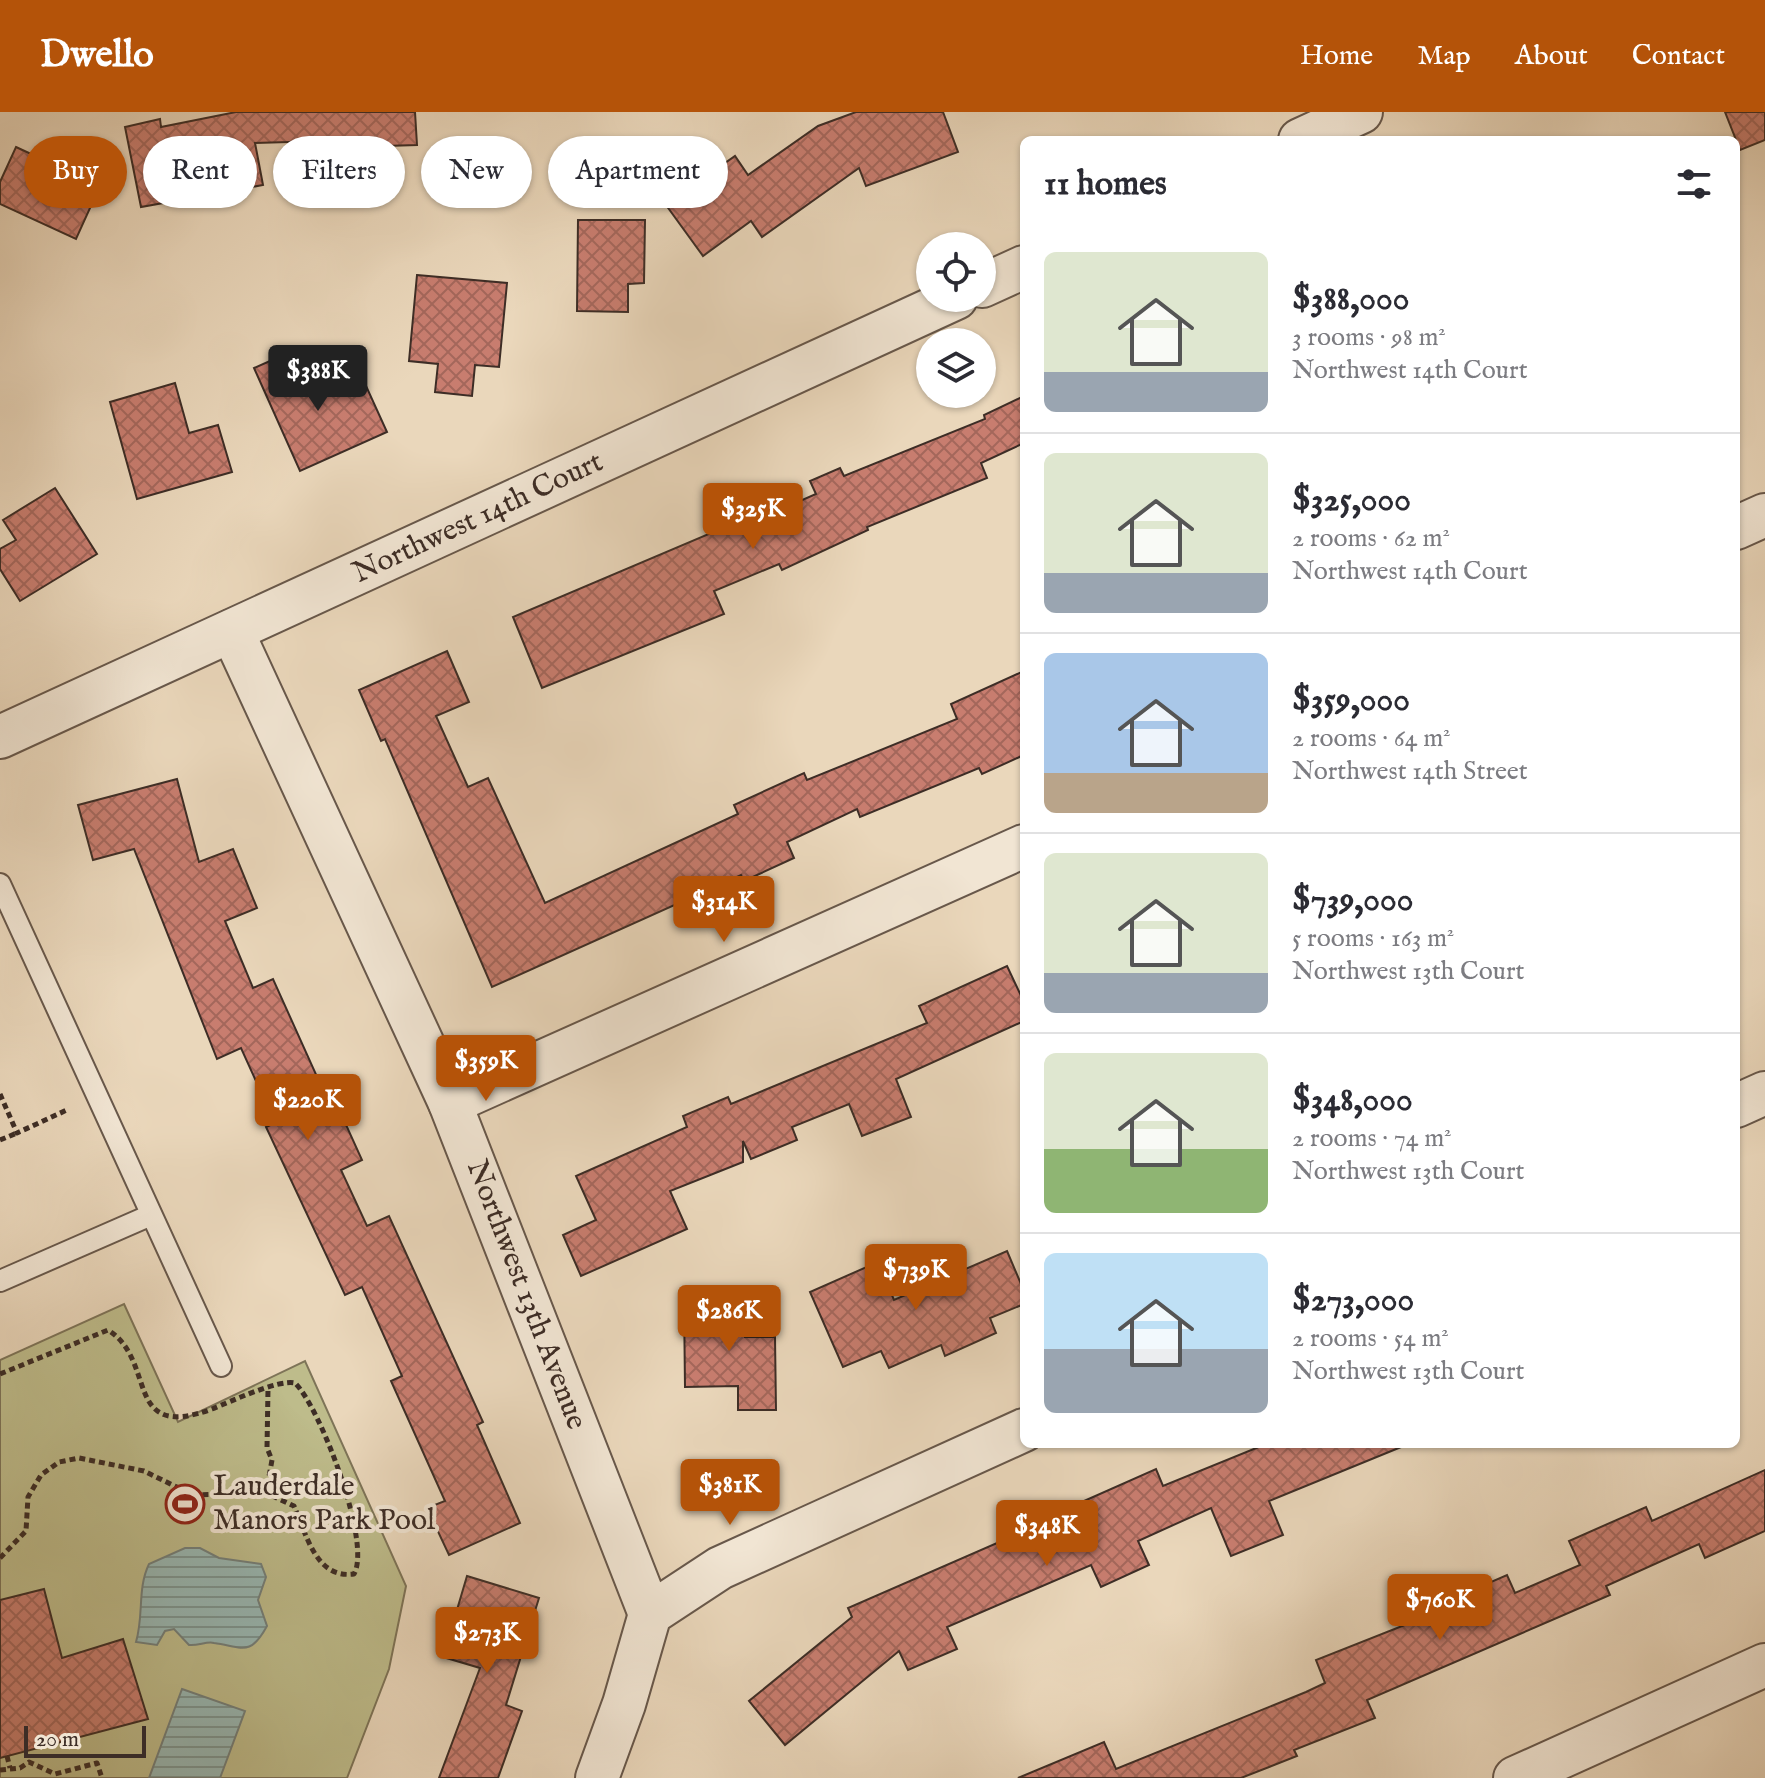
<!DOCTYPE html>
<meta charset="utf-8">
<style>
body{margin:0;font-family:"IM FELL English",serif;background:#f2f2f3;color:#2b2b33;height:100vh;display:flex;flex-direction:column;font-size:30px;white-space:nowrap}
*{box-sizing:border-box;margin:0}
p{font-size:26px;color:#7c7c81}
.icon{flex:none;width:44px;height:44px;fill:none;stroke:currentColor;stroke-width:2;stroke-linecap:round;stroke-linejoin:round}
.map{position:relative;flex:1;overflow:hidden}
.panel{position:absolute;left:1020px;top:24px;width:720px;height:1312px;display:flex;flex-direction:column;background:#fff;border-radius:12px;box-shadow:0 2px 6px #0004}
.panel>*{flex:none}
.hud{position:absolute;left:24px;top:24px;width:760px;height:72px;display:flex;gap:16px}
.tools{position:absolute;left:916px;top:120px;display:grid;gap:16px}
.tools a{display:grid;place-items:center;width:80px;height:80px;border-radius:50%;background:#fff;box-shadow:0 2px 6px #0004;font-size:40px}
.scale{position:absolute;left:24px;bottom:20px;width:122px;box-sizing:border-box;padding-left:8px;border:4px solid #3d2d26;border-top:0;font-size:22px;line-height:28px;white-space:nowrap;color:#3d2d26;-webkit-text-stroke:6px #f1e5d3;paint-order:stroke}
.price{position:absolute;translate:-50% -68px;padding:0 18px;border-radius:8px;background:#b45309;color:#fff;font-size:26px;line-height:52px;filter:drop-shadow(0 2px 4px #0008)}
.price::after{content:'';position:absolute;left:50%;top:48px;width:24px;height:18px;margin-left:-12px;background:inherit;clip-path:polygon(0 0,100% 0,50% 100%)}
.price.active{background:#222;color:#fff}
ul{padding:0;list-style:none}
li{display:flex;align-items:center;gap:24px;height:200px;padding:0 24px}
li+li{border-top:2px solid #e1e1e2}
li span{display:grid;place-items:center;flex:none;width:224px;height:160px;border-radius:12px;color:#555}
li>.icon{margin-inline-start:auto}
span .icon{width:96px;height:96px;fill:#fffc;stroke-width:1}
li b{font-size:34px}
h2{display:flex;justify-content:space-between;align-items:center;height:96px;padding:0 24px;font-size:34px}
.tag{padding:0 28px;border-radius:36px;background:#fff;box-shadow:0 2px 6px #0004;font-size:28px;line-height:72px}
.tag.active{background:#b45309;color:#fff}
header{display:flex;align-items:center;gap:48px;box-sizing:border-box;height:112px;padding:0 40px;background:#b45309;color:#fff}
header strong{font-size:38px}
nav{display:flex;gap:44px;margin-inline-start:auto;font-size:28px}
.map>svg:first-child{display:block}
.park{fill:#bebc8b;stroke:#7e7458;stroke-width:2}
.water{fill:url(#water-rules);stroke:#74807b;stroke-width:2}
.building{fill:url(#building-cross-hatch);stroke:#3d2d26;stroke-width:2}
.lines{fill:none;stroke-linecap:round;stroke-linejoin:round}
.service-casing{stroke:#68584b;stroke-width:24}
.minor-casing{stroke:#68584b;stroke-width:46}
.path{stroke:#3d2d26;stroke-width:5;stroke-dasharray:6 4;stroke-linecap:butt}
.service{stroke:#f1e5d3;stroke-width:20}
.minor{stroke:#f1e5d3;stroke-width:42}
.labels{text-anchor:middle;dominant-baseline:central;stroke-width:8;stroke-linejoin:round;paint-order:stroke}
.street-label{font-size:30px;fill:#3d2d26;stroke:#f1e5d3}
.poi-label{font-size:30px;fill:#3d2d26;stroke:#f1e5d3;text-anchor:start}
</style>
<header>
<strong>Dwello</strong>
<nav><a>Home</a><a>Map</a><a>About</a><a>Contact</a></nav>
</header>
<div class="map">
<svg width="1765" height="1666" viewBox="0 0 1765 1666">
<defs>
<pattern id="water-rules" width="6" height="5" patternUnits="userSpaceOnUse" patternTransform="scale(2)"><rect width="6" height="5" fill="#98b8b4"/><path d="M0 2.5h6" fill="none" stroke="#7d9692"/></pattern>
<pattern id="building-cross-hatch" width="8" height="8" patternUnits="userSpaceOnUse" patternTransform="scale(2)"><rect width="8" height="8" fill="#c87d6f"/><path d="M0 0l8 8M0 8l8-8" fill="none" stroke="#a4675b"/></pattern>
</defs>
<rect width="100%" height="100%" fill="#ead7bb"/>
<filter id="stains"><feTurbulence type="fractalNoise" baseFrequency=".0025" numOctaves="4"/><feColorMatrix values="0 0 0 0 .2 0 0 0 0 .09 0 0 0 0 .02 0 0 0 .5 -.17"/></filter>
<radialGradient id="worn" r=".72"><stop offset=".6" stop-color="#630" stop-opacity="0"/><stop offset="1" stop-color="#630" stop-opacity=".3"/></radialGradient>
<!-- park -->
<polygon class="park" points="124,1192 178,1310 305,1249 406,1474 389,1557 347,1666 0,1666 0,1248"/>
<!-- water -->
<g class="water">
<path d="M185,1436H200L219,1446L261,1452L266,1465L258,1488L267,1514C250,1545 243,1535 214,1531C207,1529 198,1534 189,1533L174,1517L165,1519L157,1533L136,1530C144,1503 137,1477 149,1452Z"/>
<polygon points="182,1577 245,1599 220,1666 149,1666"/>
</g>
<!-- building -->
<g class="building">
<polygon points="236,0 415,0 417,33 385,34 386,57 324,60 323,29 255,31 263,73 141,95 125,15 160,7 161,15"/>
<polygon points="856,0 943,0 958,40 866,74 859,56 762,125 751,109 703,144 666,93 735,44 748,63 818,14"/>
<polygon points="1725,0 1765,0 1765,28 1740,38"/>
<polygon points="16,35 100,74 76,127 0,92 0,70"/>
<polygon points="578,108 645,108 644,171 628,172 628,200 577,199"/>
<polygon points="417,163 507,171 499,255 475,253 472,284 435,280 438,252 409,249"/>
<polygon points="297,237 306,283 334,279 362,265 387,320 300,359 254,256"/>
<polygon points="175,271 189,321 218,313 232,360 137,387 110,290"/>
<polygon points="1024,284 1024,331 981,351 987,366 867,415 868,418 782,458 779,452 714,479 724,502 542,576 513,505 725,415 727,421 816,382 810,369 840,356 844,364 985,307 984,303"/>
<polygon points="55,376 97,442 20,489 0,457 0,437 16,428 3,408"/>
<polygon points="447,539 469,590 436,604 468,675 488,666 545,791 738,702 734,693 804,661 807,668 957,607 951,592 1024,559 1024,643 982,662 979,656 860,705 857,697 787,730 794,746 744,769 741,763 492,875 385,627 381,629 359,578"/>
<polygon points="177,667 199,750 233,737 257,796 225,809 253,876 273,867 327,987 333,984 362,1048 341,1058 367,1114 389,1104 483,1310 477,1313 520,1411 449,1443 427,1396 445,1389 391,1269 402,1264 362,1175 345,1183 266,1015 275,1011 241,936 217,947 134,737 93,748 78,693"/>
<polygon points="1007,854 1024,890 1024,909 896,967 911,1005 862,1024 849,992 792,1015 797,1028 751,1047 743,1029 743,1050 670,1079 687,1117 581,1164 563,1123 596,1108 576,1064 687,1015 683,1004 728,985 731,992 927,911 919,894"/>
<polygon points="1007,1139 1024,1179 1024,1192 990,1206 996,1221 945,1244 941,1233 889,1256 881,1239 843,1255 810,1180 878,1150 894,1188"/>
<polygon points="744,1187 745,1225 775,1225 776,1298 738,1298 738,1274 685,1275 684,1188"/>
<polygon points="1266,1332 1406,1333 1269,1389 1283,1423 1231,1444 1211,1396 1138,1429 1149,1453 1101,1475 1091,1453 947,1515 957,1537 908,1558 899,1539 785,1633 749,1589 852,1505 848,1496 1068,1400 1066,1397 1156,1357 1163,1374"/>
<polygon points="1765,1358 1765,1419 1705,1446 1699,1432 1606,1474 1610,1483 1367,1588 1375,1606 1294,1638 1297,1644 1241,1666 1018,1666 1104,1630 1116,1657 1306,1580 1325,1571 1316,1548 1425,1505 1422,1500 1507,1463 1515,1481 1580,1453 1569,1429 1646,1395 1652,1409"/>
<polygon points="467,1464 539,1486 506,1593 522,1599 498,1666 439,1666 480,1556 443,1545"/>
<polygon points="44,1477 62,1546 123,1527 148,1607 0,1646 0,1488"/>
</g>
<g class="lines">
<defs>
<g id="service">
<polyline points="0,772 221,1254"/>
<polyline points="0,1169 151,1103"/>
</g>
<g id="minor">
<polyline points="1300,28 1361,0"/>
<polyline points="982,174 1024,155"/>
<polyline points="1736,416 1765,403"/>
<polyline points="232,519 450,991 650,1502"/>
<polyline points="0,625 956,186"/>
<polyline points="450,991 1024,734"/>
<polyline points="1736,994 1765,981"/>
<polyline points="597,1666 624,1592 650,1502 720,1456 1024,1318"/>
<polyline points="1515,1666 1765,1553"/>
</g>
</defs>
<!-- service casing -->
<use href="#service" class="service-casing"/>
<!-- minor casing -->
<use href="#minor" class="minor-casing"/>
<!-- path -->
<g class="path">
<polyline points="0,982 17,1021 69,997"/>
<polyline points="0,1028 17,1021"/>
<path d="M0,1262L108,1218C158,1249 122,1330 212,1297C230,1290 278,1267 295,1271C320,1295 372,1431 354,1462C316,1467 307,1424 294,1394L266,1381L272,1348L267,1336L268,1277"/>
<polyline points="0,1446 26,1419 28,1385 41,1363 59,1350 79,1346 144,1359 193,1383 266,1381"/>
<polyline points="7,1644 10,1656"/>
<polyline points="0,1658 20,1656 29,1650 55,1662 97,1651 102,1666"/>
</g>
<!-- service -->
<use href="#service" class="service"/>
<!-- minor -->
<use href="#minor" class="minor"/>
</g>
<!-- icons -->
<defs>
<symbol id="stadium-ring" viewBox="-11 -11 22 22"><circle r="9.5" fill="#f1e5d3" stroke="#8f2418" stroke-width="1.5"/><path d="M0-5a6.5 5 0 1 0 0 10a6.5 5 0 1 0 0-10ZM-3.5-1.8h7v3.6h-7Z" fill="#8f2418"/></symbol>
</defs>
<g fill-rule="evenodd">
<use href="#stadium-ring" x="163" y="1370" width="44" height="44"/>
</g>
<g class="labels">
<!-- street labels -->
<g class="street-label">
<text transform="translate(478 406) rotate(-25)">Northwest 14th Court</text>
<text transform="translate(526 1183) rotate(69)">Northwest 13th Avenue</text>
</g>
<!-- poi labels -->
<g class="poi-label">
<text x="213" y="1375">Lauderdale<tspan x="213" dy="34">Manors Park Pool</tspan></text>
</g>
</g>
<rect width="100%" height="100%" filter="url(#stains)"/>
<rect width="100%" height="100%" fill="url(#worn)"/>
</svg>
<div class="tools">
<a><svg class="icon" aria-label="locate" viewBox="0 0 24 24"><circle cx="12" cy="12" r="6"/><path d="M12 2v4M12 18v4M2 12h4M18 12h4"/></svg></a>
<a><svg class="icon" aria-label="layers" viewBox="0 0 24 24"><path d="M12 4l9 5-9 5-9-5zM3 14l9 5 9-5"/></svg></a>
</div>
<div class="scale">20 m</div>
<b class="price active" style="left:318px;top:301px">$388K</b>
<b class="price" style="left:753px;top:439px">$325K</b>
<b class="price" style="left:724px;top:832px">$314K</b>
<b class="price" style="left:486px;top:991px">$359K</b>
<b class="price" style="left:308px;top:1030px">$220K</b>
<b class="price" style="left:916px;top:1200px">$739K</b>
<b class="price" style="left:729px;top:1241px">$286K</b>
<b class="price" style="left:730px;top:1415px">$381K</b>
<b class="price" style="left:1047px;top:1456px">$348K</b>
<b class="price" style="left:1440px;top:1530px">$760K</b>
<b class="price" style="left:487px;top:1563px">$273K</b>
<div class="hud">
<a class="tag active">Buy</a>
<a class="tag">Rent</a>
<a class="tag">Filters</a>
<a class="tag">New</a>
<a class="tag">Apartment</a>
</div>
<section class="panel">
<h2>11 homes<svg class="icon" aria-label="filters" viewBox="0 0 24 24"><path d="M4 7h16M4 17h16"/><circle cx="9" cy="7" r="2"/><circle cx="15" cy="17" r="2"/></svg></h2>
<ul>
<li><span style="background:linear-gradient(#dfe7d0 75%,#9aa5b1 0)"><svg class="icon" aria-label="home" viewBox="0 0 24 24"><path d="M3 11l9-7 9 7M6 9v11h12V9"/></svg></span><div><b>$388,000</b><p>3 rooms · 98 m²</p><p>Northwest 14th Court</p></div></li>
<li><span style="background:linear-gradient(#dfe7d0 75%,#9aa5b1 0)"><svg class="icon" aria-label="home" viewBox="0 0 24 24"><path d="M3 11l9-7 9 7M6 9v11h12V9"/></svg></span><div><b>$325,000</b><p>2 rooms · 62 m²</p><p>Northwest 14th Court</p></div></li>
<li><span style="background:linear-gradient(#a9c7e8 75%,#b9a48a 0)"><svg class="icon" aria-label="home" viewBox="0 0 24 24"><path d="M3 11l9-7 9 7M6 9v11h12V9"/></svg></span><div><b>$359,000</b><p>2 rooms · 64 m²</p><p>Northwest 14th Street</p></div></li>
<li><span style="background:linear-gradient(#dfe7d0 75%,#9aa5b1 0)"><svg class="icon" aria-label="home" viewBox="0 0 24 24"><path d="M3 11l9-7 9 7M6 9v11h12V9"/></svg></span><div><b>$739,000</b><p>5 rooms · 163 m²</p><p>Northwest 13th Court</p></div></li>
<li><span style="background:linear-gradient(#dfe7d0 60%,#8fb573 0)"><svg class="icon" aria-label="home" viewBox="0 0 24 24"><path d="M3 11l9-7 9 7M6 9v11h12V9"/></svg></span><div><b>$348,000</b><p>2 rooms · 74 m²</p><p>Northwest 13th Court</p></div></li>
<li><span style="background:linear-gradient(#bfe0f5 60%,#9aa5b1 0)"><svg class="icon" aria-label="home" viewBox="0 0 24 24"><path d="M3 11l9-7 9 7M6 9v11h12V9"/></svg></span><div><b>$273,000</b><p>2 rooms · 54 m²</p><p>Northwest 13th Court</p></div></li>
</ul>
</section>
</div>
